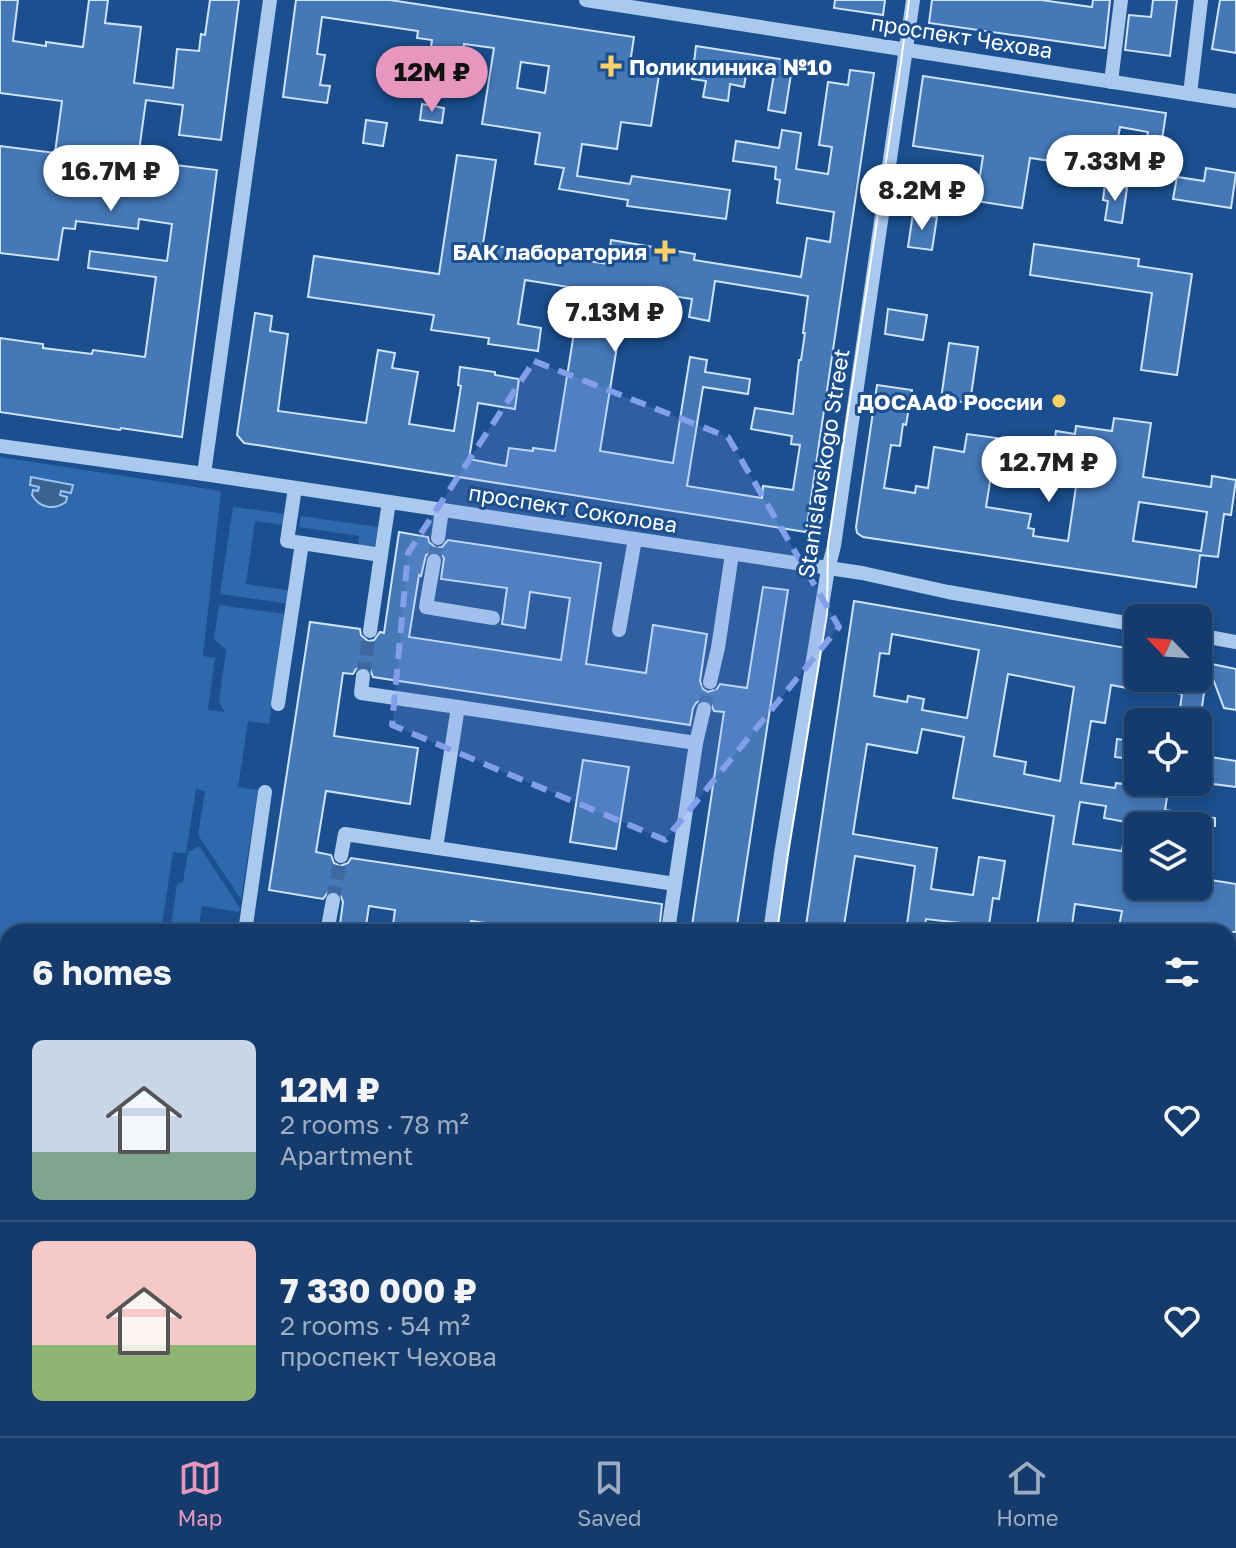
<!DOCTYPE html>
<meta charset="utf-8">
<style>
body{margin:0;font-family:"Golos Text",sans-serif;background:#1d4271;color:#f1f3f6;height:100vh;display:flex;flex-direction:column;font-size:30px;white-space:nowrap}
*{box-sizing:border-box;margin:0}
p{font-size:26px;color:#9dadc1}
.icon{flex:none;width:44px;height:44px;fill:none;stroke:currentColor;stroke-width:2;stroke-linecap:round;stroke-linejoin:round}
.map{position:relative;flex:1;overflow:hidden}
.panel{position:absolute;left:0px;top:924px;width:1236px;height:512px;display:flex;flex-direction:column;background:#143b6b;border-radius:24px 24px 0 0;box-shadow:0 4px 12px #0003,0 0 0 2px #33557e}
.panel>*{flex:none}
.needle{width:52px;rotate:295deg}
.buttons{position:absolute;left:1124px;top:604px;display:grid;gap:16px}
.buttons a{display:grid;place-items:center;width:88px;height:88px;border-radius:12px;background:#143b6b;box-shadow:0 4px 12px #0003,0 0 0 2px #33557e;font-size:40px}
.price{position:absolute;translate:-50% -68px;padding:0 18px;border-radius:28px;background:#fff;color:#222;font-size:26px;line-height:52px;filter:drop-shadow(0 2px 4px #0008)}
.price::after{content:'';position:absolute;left:50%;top:48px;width:24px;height:18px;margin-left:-12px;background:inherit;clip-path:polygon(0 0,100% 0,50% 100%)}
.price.active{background:#e797bd;color:#111}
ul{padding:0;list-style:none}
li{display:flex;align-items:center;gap:24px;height:200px;padding:0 32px}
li+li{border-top:2px solid #33557e}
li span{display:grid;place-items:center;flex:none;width:224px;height:160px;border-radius:12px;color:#555}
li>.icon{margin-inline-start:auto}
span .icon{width:96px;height:96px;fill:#fffc;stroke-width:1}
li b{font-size:34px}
h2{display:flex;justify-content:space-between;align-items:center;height:96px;padding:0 32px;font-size:34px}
.tab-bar{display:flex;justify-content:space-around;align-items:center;height:112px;border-top:2px solid #33557e;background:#143b6b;font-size:22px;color:#9dadc1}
.tab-bar a{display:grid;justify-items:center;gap:4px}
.tab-bar .active{color:#e797bd}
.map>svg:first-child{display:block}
.green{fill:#2e69ad}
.water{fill:#3c6290;stroke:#9cc4f0;stroke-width:2}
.building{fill:#4478b7;stroke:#cfe3fa;stroke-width:2;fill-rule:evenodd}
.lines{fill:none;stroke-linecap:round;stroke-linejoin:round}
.minor-tunnel{stroke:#3d69a0;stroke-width:14;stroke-dasharray:14 7;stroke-linecap:butt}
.minor{stroke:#a9c9ee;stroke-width:14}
.major{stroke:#f0f6ff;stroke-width:20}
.tram{stroke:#fff;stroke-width:2}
.marked{fill:#839eea;fill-opacity:0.2;stroke:#839eea;stroke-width:6;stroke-dasharray:16 10;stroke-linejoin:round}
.poi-dot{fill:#ffd166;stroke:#1b4f8f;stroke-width:3}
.labels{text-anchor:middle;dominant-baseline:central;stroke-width:6;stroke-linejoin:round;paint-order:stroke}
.street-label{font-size:22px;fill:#fff;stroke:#1b4f8f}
.poi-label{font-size:22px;font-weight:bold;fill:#fff;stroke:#1b4f8f;text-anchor:end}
</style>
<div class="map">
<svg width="1236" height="1436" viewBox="0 0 1236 1436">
<rect width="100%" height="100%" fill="#1b4f8f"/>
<!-- green -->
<g class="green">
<polygon points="0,457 221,491 203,656 215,658 208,710 225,712 219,702 226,650 214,639 219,605 285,614 269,724 248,721 238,787 258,790 241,899 198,835 205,791 196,789 186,853 173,852 161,932 8,932 8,964 0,963"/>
<polygon points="233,507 286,514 284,525 255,521 246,584 292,591 290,604 220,594"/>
<polygon points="301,516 378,527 374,549 358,547 359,536 299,527"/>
<polygon points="199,846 240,908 239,912 202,906 198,932 170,932 177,884 183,882 188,852"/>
</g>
<!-- water -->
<path class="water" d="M31,477L73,485L71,493L61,491L60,495L67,497L66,502C54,510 40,509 32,495L33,490L38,491L39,487L30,485Z"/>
<!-- building -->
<g class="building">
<polygon points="0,0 18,0 13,41 46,46 46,42 83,47 89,0 108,0 105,23 141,27 134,83 173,88 177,49 199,51 201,34 205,35 210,0 239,0 221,140 179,135 183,105 146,100 135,180 174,184 176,165 217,170 182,437 121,428 120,430 0,412 0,338 43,344 43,348 92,354 93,350 145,357 156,277 88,268 90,251 167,261 172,224 139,219 138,229 76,221 75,229 63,228 58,260 0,253 0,146 55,153 62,101 0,93"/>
<path d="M296,0H390L634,37L629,70L659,75L651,126L621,122L617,149L582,144L577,176L630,184L632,176L730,190L726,219L627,206L628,200L559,189L564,168L535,164L540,133L482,124L494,48L464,44V48L456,47L452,76L427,72L432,40L417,38L418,31L322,17L317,54L325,55L320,85L330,86L327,103L283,97ZM521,62L549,66L545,93L517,88Z"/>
<polygon points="835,0 885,0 883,15 834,8"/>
<polygon points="932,0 1041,0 1092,7 1093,0 1110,0 1105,48 929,23"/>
<polygon points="1153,0 1177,0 1170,56 1125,50 1129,15 1151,17"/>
<polygon points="1220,0 1236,0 1236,53 1212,49"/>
<polygon points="696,46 793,61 785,113 768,110 774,74 747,69 744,87 730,84 728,101 703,97 706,81 692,79"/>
<polygon points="392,62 413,65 408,96 388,93"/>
<path d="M850,70L874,73L806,532L244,443L237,435L255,313L272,316L270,331L288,334L278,411L366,423L378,350L395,353L392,368L418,372L409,424L454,431L461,386L458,385L460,367L495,372V375L519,379L515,409L478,403L469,459L506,466L509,448L533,451V448L555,451L581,289L525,280L518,324L541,328L538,351L488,344L489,338L431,330L434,315L308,297L314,256L439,274L457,155L496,160L483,244L608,264L611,240L695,254L694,260L801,277L807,238L830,242L834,212L777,203L780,180L775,179L776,167L733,161L736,141L779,148L782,130L801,133L796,169L828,174L832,147L819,145L828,82L848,85ZM715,281L808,296L803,333H805L801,360H799L793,414L755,408L751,429L792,436L791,444L800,445L793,490L763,486L762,498L687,486L703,387L748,394L750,379L705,372L707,360L690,357L673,463L600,451L619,334L624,335L626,319L618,318L623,288L692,299L689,317L709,321Z"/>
<polygon points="923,76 1166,113 1156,180 1141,178 1148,132 1120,127 1112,170 1030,158 1022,208 976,201 983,156 913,146"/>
<polygon points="422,104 444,108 442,123 420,120"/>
<polygon points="366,120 387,123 383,146 363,143"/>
<polygon points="1206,168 1236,173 1231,208 1173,199 1177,177 1204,181"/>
<polygon points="1105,184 1127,188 1122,223 1105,220 1108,201 1103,200"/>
<polygon points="913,213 937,217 932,250 908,247"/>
<polygon points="1034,244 1139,259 1138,266 1192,274 1177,375 1141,370 1152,293 1030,275"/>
<polygon points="888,309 927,315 923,340 885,334"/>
<polygon points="949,343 978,347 970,403 941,399"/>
<path d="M877,385L912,390L906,425L903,424L900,446L891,445L884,488L915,493L916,486L928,488L934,447L964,452L967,434L997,438L986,507L1031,514L1028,528L1034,529L1033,536L1068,541L1080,459L1053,455L1056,431L1075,434L1076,426L1112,431L1114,418L1151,423L1143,477L1211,487L1212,476L1236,480L1231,515L1224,514L1218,557L1200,555L1196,587L863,537L857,533L856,527ZM1139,502L1207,512L1201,551L1133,541Z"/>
<path d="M399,532L428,537L429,542L436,548L442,547L448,540L601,563L586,664L646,673L653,625L707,634L700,681L703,689L708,692L717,689L720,684L747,688L763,587L788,590L736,932H691L724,712L714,711L710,701L702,699L696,703L693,708L690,725L373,677L370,669L363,666L356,669L353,674L343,673L334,736L418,748L410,804L326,791L316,852L331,855L334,863L340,866L348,863L351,858L662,904L659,932H519L520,928L471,921L470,932H392L395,910L369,906L365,932H339L343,902L339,892L329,891L323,899L269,890L310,622L360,629L361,635L368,641L374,640L380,632L384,633ZM435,551L441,554L444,558L441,579L507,588L502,624L525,628L530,592L570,598L561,660L409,637L419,575L421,576L426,555Z"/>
<path d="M854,601L1132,649L1127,688L1111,685L1105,723L1091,721L1081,783L1115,788L1116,783L1168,791L1165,810L1215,818V826H1138V886H1198V878L1236,884V932H1209L1179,928L1178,932H1118L1122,911L1075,904L1071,932H1036L1054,816L953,798L964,737L922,729L917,753L867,744L853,834L937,848L931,889L973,895L979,857L1005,861L999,899L993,898L988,932H968L969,924L926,919L924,932H906L915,866L855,856L843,932H805ZM892,634L979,650L967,718L922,710L924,699L908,696L907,702L874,696L880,653L889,654ZM1008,674L1074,687L1060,781L1024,774L1026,762L994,756ZM1080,802L1106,806L1104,818L1126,822L1122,851L1073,844Z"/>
<polygon points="1207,663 1236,669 1236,710 1224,708"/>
<polygon points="1166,678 1206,678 1200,722 1178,722 1182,694 1163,690"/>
<polygon points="1117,739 1138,742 1138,760 1115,757"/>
<polygon points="1198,755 1236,761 1236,787 1198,782"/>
<polygon points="583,760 629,767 616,849 570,842"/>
</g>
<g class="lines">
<!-- minor-tunnel -->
<g class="minor-tunnel">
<polyline points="434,561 438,538"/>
<polyline points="363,676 370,631"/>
<polyline points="704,709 710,682"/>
<polyline points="333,900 341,856"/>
</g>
<!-- minor -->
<g class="minor">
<polyline points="586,0 1236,101"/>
<polyline points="1111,82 1121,0"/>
<polyline points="1190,94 1201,0"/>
<polyline points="0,446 204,474 862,573 948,592 1138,625"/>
<polyline points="204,474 270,0"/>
<polyline points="295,488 287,541 302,543"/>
<polyline points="438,538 442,510"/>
<polyline points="434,561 426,607 493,618"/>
<polyline points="619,630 635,539"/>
<polyline points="370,631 381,555"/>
<polyline points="1198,635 1236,642"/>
<polyline points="363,676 361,693 458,707"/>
<polyline points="710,682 718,648 732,554"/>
<polyline points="278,704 302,543 381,555 389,502"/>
<polyline points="696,743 704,709"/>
<polyline points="341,856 345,834 675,884 696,743 458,707 436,848"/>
<polyline points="669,924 675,884"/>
<polyline points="245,932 265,792"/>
<polyline points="327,932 333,900"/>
<polyline points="770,932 781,854 828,569 834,546 913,0"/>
<polyline points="0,1106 8,1057"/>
<polyline points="1228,1213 1236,1214"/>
<polyline points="99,1436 100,1428"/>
<polyline points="249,1436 251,1428"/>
<polyline points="399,1436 400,1428"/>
<polyline points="554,1436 555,1428"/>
<polyline points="713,1436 714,1428"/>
<polyline points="865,1436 867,1428"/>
<polyline points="1014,1436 1015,1428"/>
<polyline points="1164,1436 1166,1428"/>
</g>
<!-- major -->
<g class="major">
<polyline points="0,988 8,990"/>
<polyline points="0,1020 8,1021"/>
<polyline points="1228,1156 1236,1156"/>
<polyline points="1228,1186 1236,1187"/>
</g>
<!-- tram -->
<g class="tram">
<polyline points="777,932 788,854 827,614 828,545 901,62 909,0"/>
<polyline points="709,1436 710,1428"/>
</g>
</g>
<!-- marked area -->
<path class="marked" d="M534,361L728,437L839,627L665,840L392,725L408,553Z"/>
<!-- markers -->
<g class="poi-dot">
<path d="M607 54h8v8h8v8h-8v8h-8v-8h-8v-8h8z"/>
<path d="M661 239h8v8h8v8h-8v8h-8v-8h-8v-8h8z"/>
<circle cx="1059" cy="401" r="8"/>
</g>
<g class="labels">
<!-- street labels -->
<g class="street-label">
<text transform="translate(962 36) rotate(9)">проспект Чехова</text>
<text transform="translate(823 463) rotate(-81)">Stanislavskogo Street</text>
<text transform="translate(573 508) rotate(9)">проспект Соколова</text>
</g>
<!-- poi labels -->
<g class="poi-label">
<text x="629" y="66" text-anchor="start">Поликлиника №10</text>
<text x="647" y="251">БАК лаборатория</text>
<text x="1043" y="401">ДОСААФ России</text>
</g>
</g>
</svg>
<div class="buttons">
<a><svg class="needle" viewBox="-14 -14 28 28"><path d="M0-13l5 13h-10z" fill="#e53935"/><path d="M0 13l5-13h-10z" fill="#9dadc1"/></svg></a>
<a><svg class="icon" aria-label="locate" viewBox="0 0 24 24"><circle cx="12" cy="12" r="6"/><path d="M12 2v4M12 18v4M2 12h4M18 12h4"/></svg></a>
<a><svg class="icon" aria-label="layers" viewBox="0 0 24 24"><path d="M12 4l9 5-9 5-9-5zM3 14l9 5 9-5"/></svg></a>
</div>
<b class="price active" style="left:432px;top:114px">12M ₽</b>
<b class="price" style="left:1115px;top:203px">7.33M ₽</b>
<b class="price" style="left:111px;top:213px">16.7M ₽</b>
<b class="price" style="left:922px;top:232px">8.2M ₽</b>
<b class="price" style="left:615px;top:354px">7.13M ₽</b>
<b class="price" style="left:1049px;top:504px">12.7M ₽</b>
<section class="panel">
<h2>6 homes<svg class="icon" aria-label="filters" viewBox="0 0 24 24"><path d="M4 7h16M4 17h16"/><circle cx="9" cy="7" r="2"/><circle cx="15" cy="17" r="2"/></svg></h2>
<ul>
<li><span style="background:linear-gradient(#c9d6e8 70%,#7fa58c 0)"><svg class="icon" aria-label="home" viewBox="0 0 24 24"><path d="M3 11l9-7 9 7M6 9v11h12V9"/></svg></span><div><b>12M ₽</b><p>2 rooms · 78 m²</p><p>Apartment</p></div><svg class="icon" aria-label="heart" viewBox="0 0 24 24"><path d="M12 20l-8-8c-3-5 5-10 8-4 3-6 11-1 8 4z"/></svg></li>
<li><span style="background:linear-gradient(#f6c9c9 65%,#8fb573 0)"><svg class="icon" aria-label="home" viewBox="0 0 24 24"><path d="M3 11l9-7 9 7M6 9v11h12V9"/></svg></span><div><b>7 330 000 ₽</b><p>2 rooms · 54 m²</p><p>проспект Чехова</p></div><svg class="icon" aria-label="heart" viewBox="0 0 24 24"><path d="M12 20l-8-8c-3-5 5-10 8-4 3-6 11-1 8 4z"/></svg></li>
</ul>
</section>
</div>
<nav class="tab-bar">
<a class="active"><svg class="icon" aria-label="map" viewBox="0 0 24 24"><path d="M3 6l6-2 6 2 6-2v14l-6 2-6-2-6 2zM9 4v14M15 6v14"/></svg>Map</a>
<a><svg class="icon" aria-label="saved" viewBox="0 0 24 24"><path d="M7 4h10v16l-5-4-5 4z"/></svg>Saved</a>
<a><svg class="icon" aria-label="home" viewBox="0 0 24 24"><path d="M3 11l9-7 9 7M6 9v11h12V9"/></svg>Home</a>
</nav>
